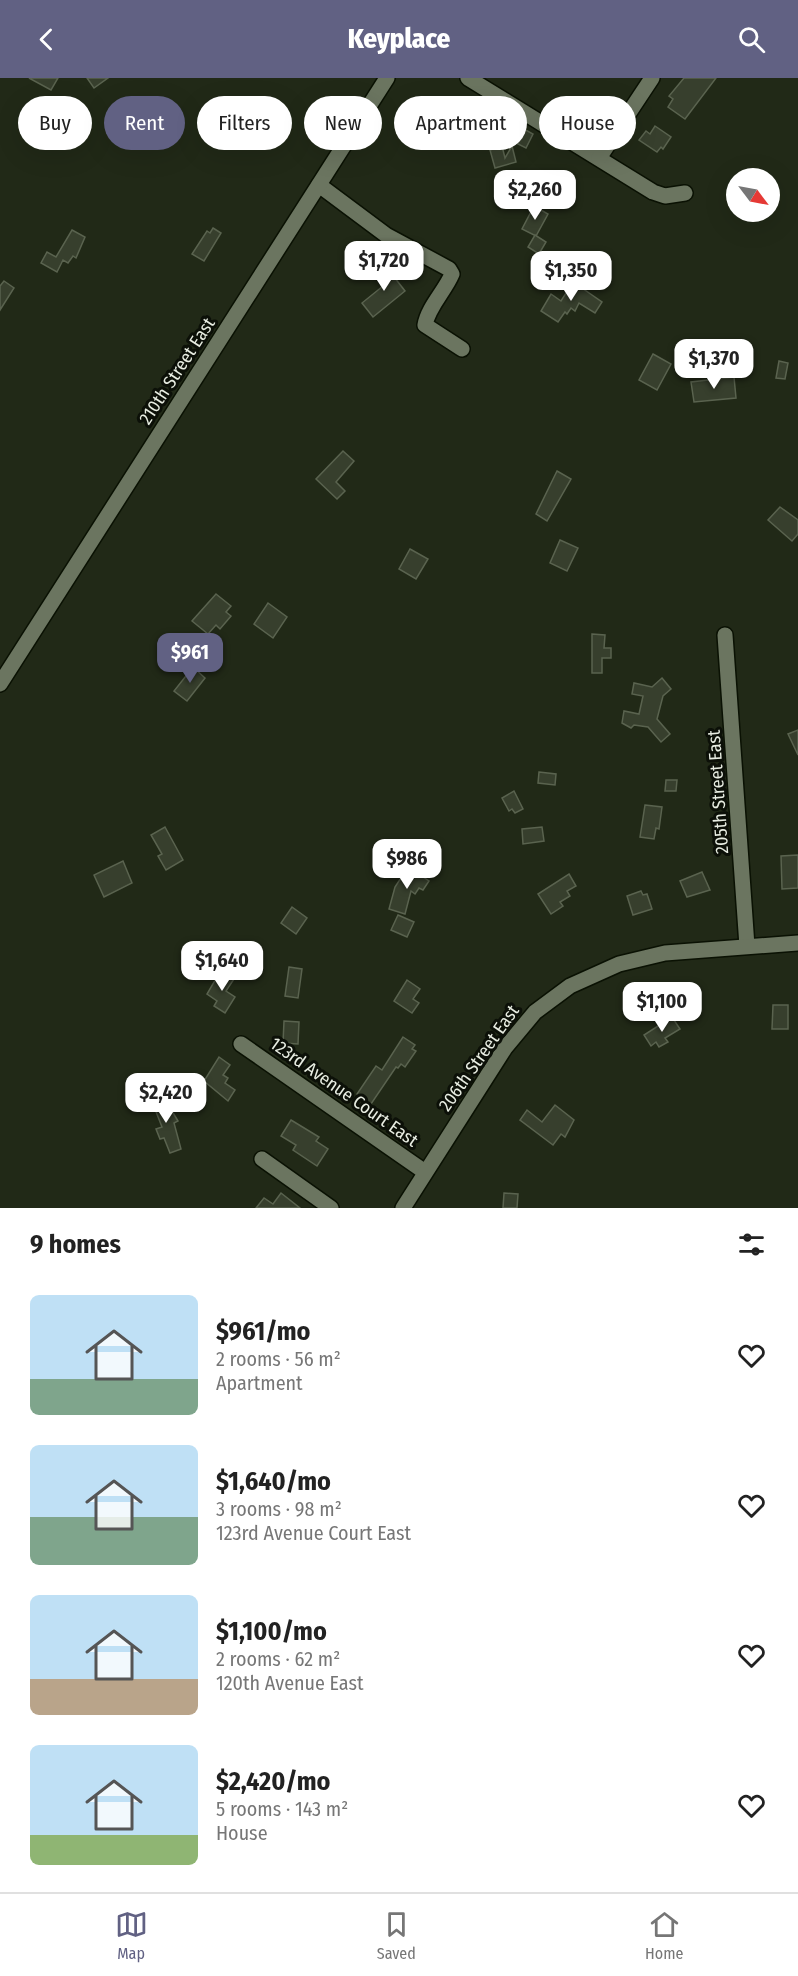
<!DOCTYPE html>
<meta charset="utf-8">
<style>
body{margin:0;font-family:"Fira Sans Condensed",sans-serif;background:#f6f6f6;color:#222;height:100vh;display:flex;flex-direction:column;font-size:22px;white-space:nowrap}
*{box-sizing:border-box;margin:0}
p{font-size:20px;color:#767676}
.icon{flex:none;width:33px;height:33px;fill:none;stroke:currentColor;stroke-width:2;stroke-linecap:round;stroke-linejoin:round}
.map{position:relative;height:1130px;overflow:hidden}
.sheet{display:flex;flex-direction:column;background:#fff;flex:1}
.sheet>*{flex:none}
.hud{position:absolute;left:18px;top:18px;width:762px;height:54px;display:flex;gap:12px}
.needle{width:39px;rotate:122deg}
.tools{position:absolute;left:726px;top:90px;display:grid;gap:12px}
.tools a{display:grid;place-items:center;width:54px;height:54px;border-radius:50%;background:#fff;box-shadow:0 6px 24px #0002;font-size:30px}
.price{position:absolute;translate:-50% -51px;padding:0 14px;border-radius:12px;background:#fff;color:#222;font-size:20px;line-height:39px;filter:drop-shadow(0 2px 3px #0008)}
.price::after{content:'';position:absolute;left:50%;top:36px;width:18px;height:14px;margin-left:-9px;background:inherit;clip-path:polygon(0 0,100% 0,50% 100%)}
.price.selected{background:#616183;color:#fff}
ul{padding:0;list-style:none}
li{display:flex;align-items:center;gap:18px;height:150px;padding:0 30px}
li span{display:grid;place-items:center;flex:none;width:168px;height:120px;border-radius:9px;color:#555}
li>.icon{margin-inline-start:auto}
span .icon{width:72px;height:72px;fill:#fffc;stroke-width:1}
li b{font-size:26px}
h2{display:flex;justify-content:space-between;align-items:center;height:72px;padding:0 30px;font-size:26px}
.pill{padding:0 21px;border-radius:27px;background:#fff;box-shadow:0 6px 24px #0002;font-size:21px;line-height:54px}
.pill.selected{background:#616183;color:#fff}
header{display:flex;justify-content:space-between;align-items:center;height:78px;padding:0 30px;background:#616183;color:#fff;font-size:27px;font-weight:800}
.menu{display:flex;justify-content:space-around;align-items:center;height:84px;border-top:2px solid #e0e0e0;background:#fff;font-size:16px;color:#767676}
.menu a{display:grid;justify-items:center;gap:3px}
.menu .selected{color:#616183}
.map>svg:first-child{display:block}
.building{fill:#373f2d;stroke:#5a634f;stroke-width:1.5}
.lines{fill:none;stroke-linecap:round;stroke-linejoin:round}
.minor-casing{stroke:#0a1103;stroke-width:18}
.minor{stroke:#6b7560;stroke-width:15}
.labels{text-anchor:middle;dominant-baseline:central;stroke-width:6;stroke-linejoin:round;paint-order:stroke}
.street-label{font-size:18px;fill:#e8ede2;stroke:#0c1008}
</style>
<header><svg class="icon" aria-label="back" viewBox="0 0 24 24"><path d="M15 5l-7 7 7 7"/></svg>Keyplace<svg class="icon" aria-label="search" viewBox="0 0 24 24"><circle cx="10" cy="10" r="6"/><path d="M15 15l6 6"/></svg></header>
<div class="map">
<svg width="798" height="1130" viewBox="0 0 798 1130">
<rect width="100%" height="100%" fill="#212917"/>
<!-- building -->
<g class="building">
<polygon points="29,0 58,0 51,12"/>
<polygon points="87,0 108,0 94,10"/>
<polygon points="684,0 716,0 685,41 668,29 673,21 669,18"/>
<polygon points="579,19 585,23 587,19 603,29 598,37 602,40 596,49 579,37 583,32 574,26"/>
<polygon points="655,48 671,59 663,71 661,69 657,74 639,62 646,53 650,56"/>
<polygon points="522,50 533,56 526,70 514,64"/>
<polygon points="502,68 505,80 512,68 516,84 495,90 490,72"/>
<polygon points="534,128 548,136 536,158 522,151"/>
<polygon points="213,150 221,155 204,183 192,176 207,153 210,155"/>
<polygon points="72,152 85,159 76,180 73,178 68,185 63,182 57,194 41,185 47,174 56,179"/>
<polygon points="535,157 546,164 539,176 528,169"/>
<polygon points="384,186 405,213 373,239 362,225 383,208 373,195"/>
<polygon points="575,201 584,207 582,210 602,224 595,235 579,225 575,233 571,230 567,236 565,234 558,244 541,233 551,216 561,223"/>
<polygon points="4,203 14,210 0,232 0,208"/>
<polygon points="653,276 671,286 657,312 639,302"/>
<polygon points="779,283 788,285 785,301 776,300"/>
<polygon points="734,299 736,320 694,324 691,304"/>
<polygon points="343,373 354,383 336,404 345,413 337,421 316,401"/>
<polygon points="557,393 571,401 547,443 536,436"/>
<polygon points="780,429 798,442 798,456 792,463 768,442"/>
<polygon points="560,462 578,470 567,493 550,485"/>
<polygon points="410,471 428,481 416,501 399,491"/>
<polygon points="216,516 231,528 226,534 231,538 220,551 216,547 208,556 192,543"/>
<polygon points="268,525 287,539 273,560 254,546"/>
<polygon points="592,556 605,557 604,570 611,570 611,580 602,580 602,595 592,595"/>
<polygon points="193,589 205,600 187,623 174,613"/>
<polygon points="662,600 671,611 663,618 657,641 670,656 661,664 648,649 634,647 631,650 622,645 624,633 639,636 643,618 632,616 634,605 652,609"/>
<polygon points="798,652 798,677 788,656"/>
<polygon points="539,694 556,696 555,707 538,705"/>
<polygon points="666,702 677,702 676,713 665,713"/>
<polygon points="514,713 523,731 515,735 512,731 509,733 502,720"/>
<polygon points="645,727 662,729 659,751 656,750 654,761 640,759"/>
<polygon points="165,749 183,782 166,792 158,778 162,776 151,757"/>
<polygon points="542,749 544,763 523,766 522,751"/>
<polygon points="798,777 798,810 782,811 781,778"/>
<polygon points="123,783 132,805 104,819 94,797"/>
<polygon points="408,789 429,803 423,812 419,810 415,816 411,813 405,836 389,831 395,809"/>
<polygon points="702,794 710,812 687,819 680,803"/>
<polygon points="569,796 576,808 567,813 570,818 560,824 563,828 551,836 538,816"/>
<polygon points="641,813 643,817 647,816 652,831 633,837 627,818"/>
<polygon points="292,829 307,840 296,856 281,845"/>
<polygon points="398,837 414,844 407,859 391,852"/>
<polygon points="289,889 302,891 298,920 285,918"/>
<polygon points="221,892 234,901 226,913 235,919 225,935 214,928 217,923 207,916"/>
<polygon points="407,902 420,911 413,921 419,925 412,935 394,923"/>
<polygon points="773,927 788,927 788,951 772,951"/>
<polygon points="672,939 680,951 665,960 668,964 659,969 656,964 651,968 644,957"/>
<polygon points="284,943 299,944 298,966 283,965"/>
<polygon points="403,959 415,967 412,971 416,973 405,989 401,986 398,990 396,989 371,1026 357,1016 376,988 382,992"/>
<polygon points="219,979 230,987 223,997 228,1000 225,1005 235,1012 228,1023 204,1003"/>
<polygon points="156,1013 163,1030 169,1028 178,1043 174,1045 181,1071 170,1075 164,1060 160,1061 156,1051 162,1049 149,1016"/>
<polygon points="555,1027 574,1042 565,1059 561,1056 553,1067 520,1042 527,1032 542,1044"/>
<polygon points="291,1042 319,1059 316,1063 328,1071 317,1088 293,1072 296,1067 281,1058"/>
<polygon points="281,1115 300,1130 256,1130 264,1120 273,1126"/>
<polygon points="504,1115 518,1116 517,1130 503,1130"/>
</g>
<g class="lines">
<defs>
<g id="minor">
<polyline points="468,0 653,114 665,118 685,115"/>
<polyline points="599,80 652,0"/>
<path d="M319,107L386,157L449,191L452,196C445,213 428,229 425,247L462,271"/>
<polyline points="725,557 747,868"/>
<polyline points="0,606 387,0"/>
<polyline points="241,966 425,1094"/>
<polyline points="262,1081 331,1130"/>
<polyline points="403,1130 505,970 535,934 570,908 619,886 665,875 798,865"/>
</g>
</defs>
<!-- minor casing -->
<use href="#minor" class="minor-casing"/>
<!-- minor -->
<use href="#minor" class="minor"/>
</g>
<g class="labels">
<!-- street labels -->
<g class="street-label">
<text transform="translate(177 293) rotate(-57)">210th Street East</text>
<text transform="translate(718 714) rotate(-94)">205th Street East</text>
<text transform="translate(479 980) rotate(-55)">206th Street East</text>
<text transform="translate(344 1014) rotate(35)">123rd Avenue Court East</text>
</g>
</g>
</svg>
<div class="tools">
<a><svg class="needle" viewBox="-14 -14 28 28"><path d="M0-13l5 13h-10z" fill="#e53935"/><path d="M0 13l5-13h-10z" fill="#767676"/></svg></a>
</div>
<b class="price" style="left:535px;top:143px">$2,260</b>
<b class="price" style="left:384px;top:214px">$1,720</b>
<b class="price" style="left:571px;top:224px">$1,350</b>
<b class="price" style="left:714px;top:312px">$1,370</b>
<b class="price selected" style="left:190px;top:606px">$961</b>
<b class="price" style="left:407px;top:812px">$986</b>
<b class="price" style="left:222px;top:914px">$1,640</b>
<b class="price" style="left:662px;top:955px">$1,100</b>
<b class="price" style="left:166px;top:1046px">$2,420</b>
<div class="hud">
<a class="pill">Buy</a>
<a class="pill selected">Rent</a>
<a class="pill">Filters</a>
<a class="pill">New</a>
<a class="pill">Apartment</a>
<a class="pill">House</a>
</div>
</div>
<section class="sheet">
<h2>9 homes<svg class="icon" aria-label="filters" viewBox="0 0 24 24"><path d="M4 7h16M4 17h16"/><circle cx="9" cy="7" r="2"/><circle cx="15" cy="17" r="2"/></svg></h2>
<ul>
<li><span style="background:linear-gradient(#bfe0f5 70%,#7fa58c 0)"><svg class="icon" aria-label="home" viewBox="0 0 24 24"><path d="M3 11l9-7 9 7M6 9v11h12V9"/></svg></span><div><b>$961/mo</b><p>2 rooms · 56 m²</p><p>Apartment</p></div><svg class="icon" aria-label="heart" viewBox="0 0 24 24"><path d="M12 20l-8-8c-3-5 5-10 8-4 3-6 11-1 8 4z"/></svg></li>
<li><span style="background:linear-gradient(#bfe0f5 60%,#7fa58c 0)"><svg class="icon" aria-label="home" viewBox="0 0 24 24"><path d="M3 11l9-7 9 7M6 9v11h12V9"/></svg></span><div><b>$1,640/mo</b><p>3 rooms · 98 m²</p><p>123rd Avenue Court East</p></div><svg class="icon" aria-label="heart" viewBox="0 0 24 24"><path d="M12 20l-8-8c-3-5 5-10 8-4 3-6 11-1 8 4z"/></svg></li>
<li><span style="background:linear-gradient(#bfe0f5 70%,#b9a48a 0)"><svg class="icon" aria-label="home" viewBox="0 0 24 24"><path d="M3 11l9-7 9 7M6 9v11h12V9"/></svg></span><div><b>$1,100/mo</b><p>2 rooms · 62 m²</p><p>120th Avenue East</p></div><svg class="icon" aria-label="heart" viewBox="0 0 24 24"><path d="M12 20l-8-8c-3-5 5-10 8-4 3-6 11-1 8 4z"/></svg></li>
<li><span style="background:linear-gradient(#bfe0f5 75%,#8fb573 0)"><svg class="icon" aria-label="home" viewBox="0 0 24 24"><path d="M3 11l9-7 9 7M6 9v11h12V9"/></svg></span><div><b>$2,420/mo</b><p>5 rooms · 143 m²</p><p>House</p></div><svg class="icon" aria-label="heart" viewBox="0 0 24 24"><path d="M12 20l-8-8c-3-5 5-10 8-4 3-6 11-1 8 4z"/></svg></li>
</ul>
</section>
<nav class="menu">
<a class="selected"><svg class="icon" aria-label="map" viewBox="0 0 24 24"><path d="M3 6l6-2 6 2 6-2v14l-6 2-6-2-6 2zM9 4v14M15 6v14"/></svg>Map</a>
<a><svg class="icon" aria-label="saved" viewBox="0 0 24 24"><path d="M7 4h10v16l-5-4-5 4z"/></svg>Saved</a>
<a><svg class="icon" aria-label="home" viewBox="0 0 24 24"><path d="M3 11l9-7 9 7M6 9v11h12V9"/></svg>Home</a>
</nav>
